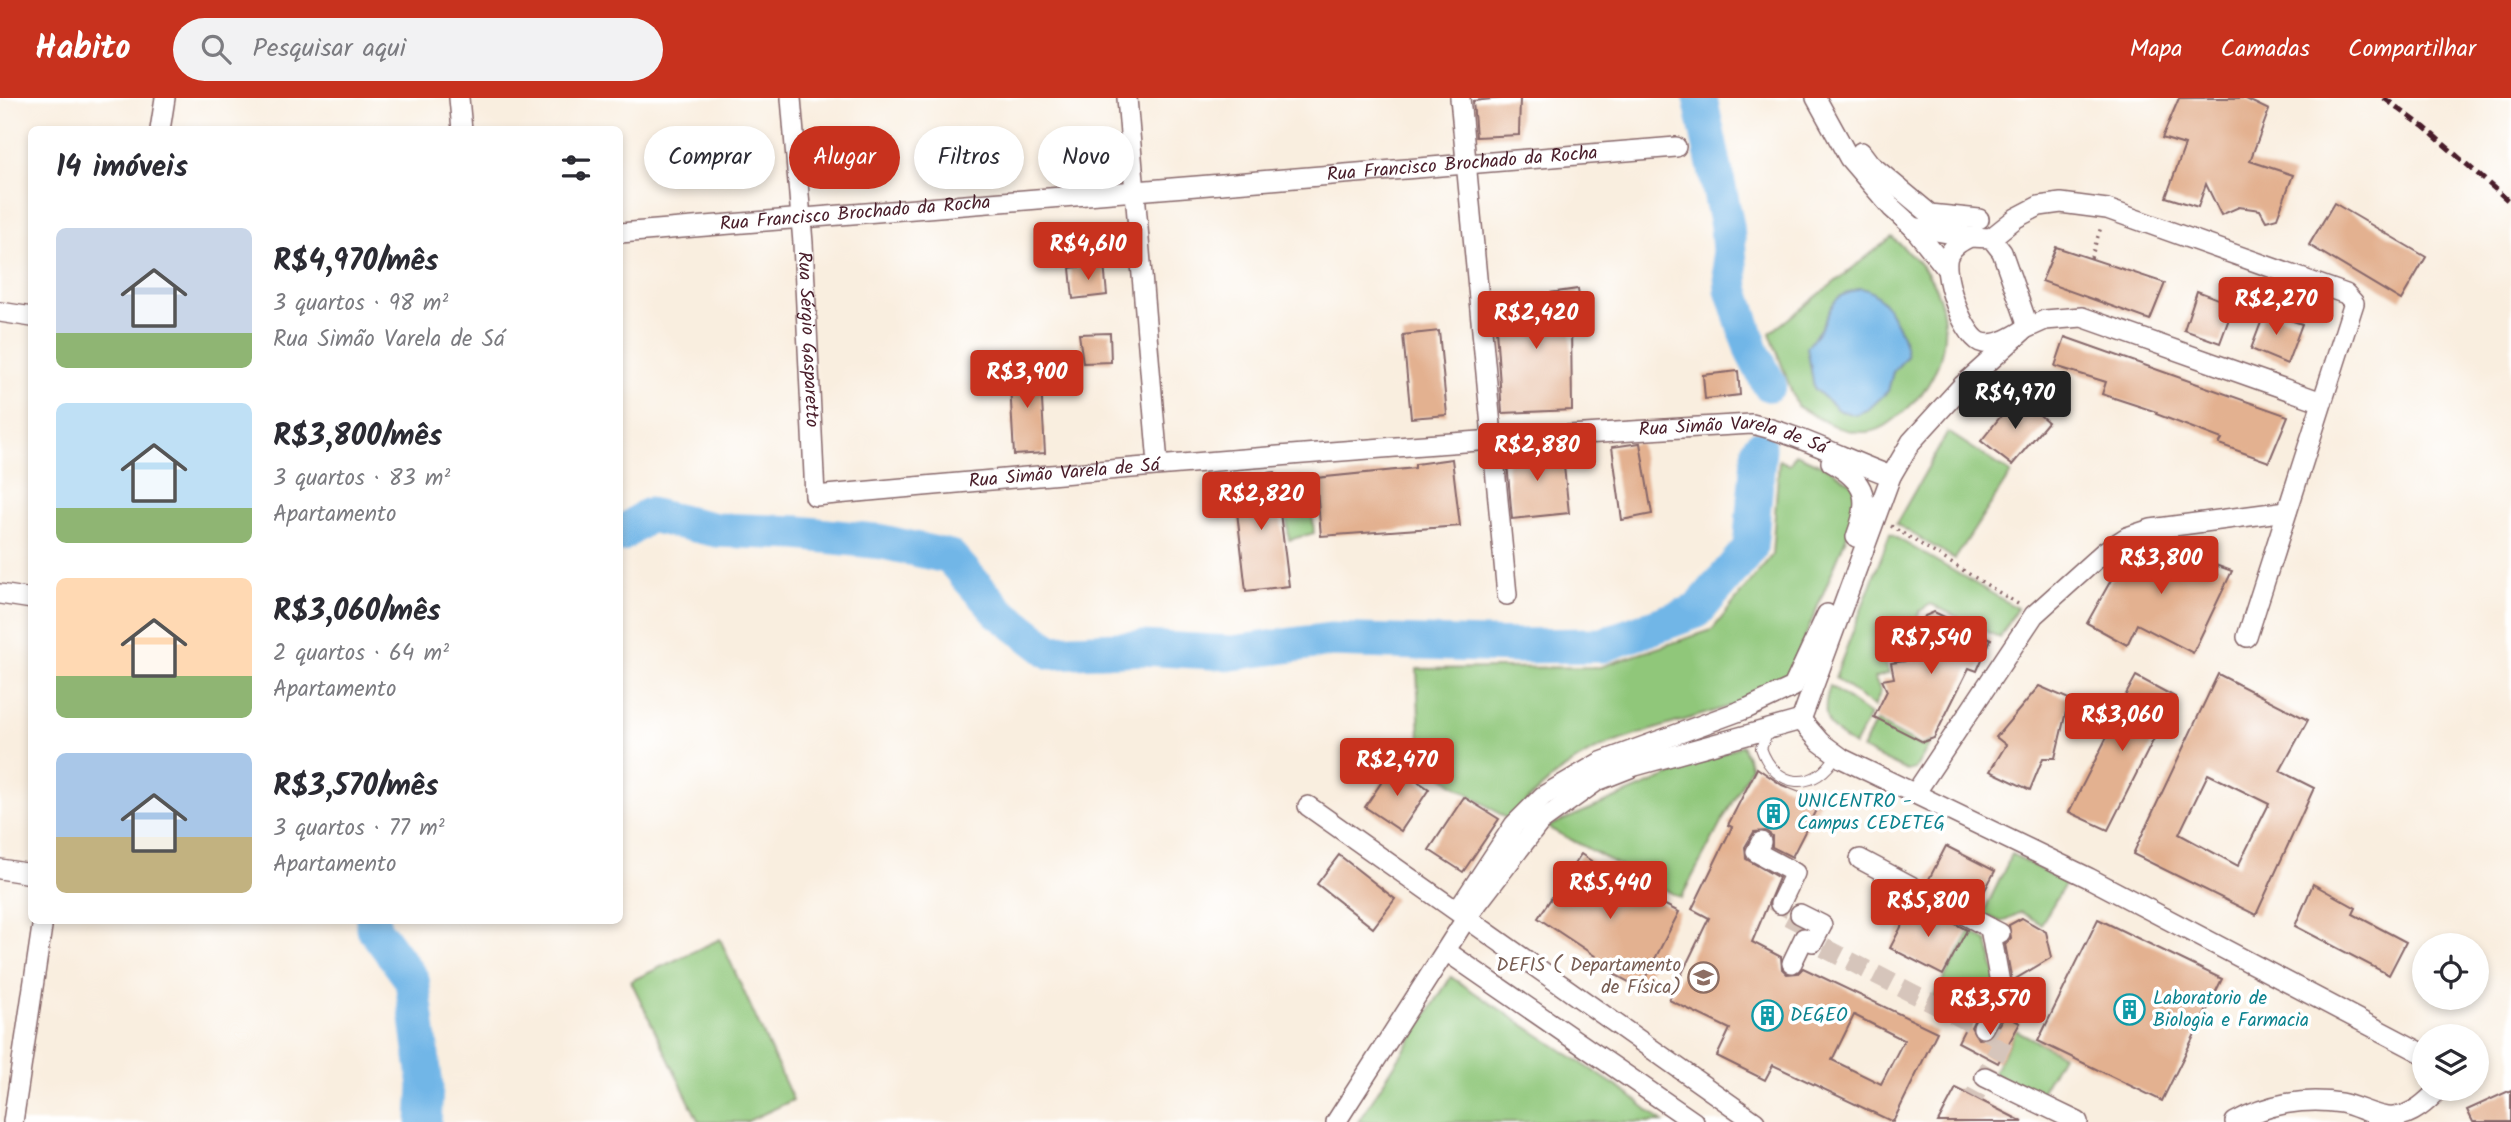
<!DOCTYPE html>
<html lang="pt">
<meta charset="utf-8">
<style>
body{margin:0;font-family:Kalam,sans-serif;background:#f2f2f3;color:#2b2b33;height:100vh;display:flex;flex-direction:column;font-size:26px;white-space:nowrap}
*{box-sizing:border-box;margin:0}
p{font-size:23px;color:#7c7c81}
.icon{flex:none;width:38px;height:38px;fill:none;stroke:currentColor;stroke-width:2;stroke-linecap:round;stroke-linejoin:round}
.map{position:relative;flex:1;overflow:hidden}
.details{position:absolute;left:28px;top:28px;width:595px;height:798px;display:flex;flex-direction:column;background:#fff;border-radius:10px;box-shadow:0 4px 10px #0003}
.details>*{flex:none}
.banner{position:absolute;left:644px;top:28px;width:665px;height:63px;display:flex;gap:14px}
.controls{position:absolute;left:2412px;top:835px;display:grid;gap:14px}
.controls a{display:grid;place-items:center;width:77px;height:77px;border-radius:50%;background:#fff;box-shadow:0 4px 10px #0003;font-size:35px}
.price{position:absolute;translate:-50% -60px;padding:0 16px;border-radius:7px;background:#c8321e;color:#fff;font-size:23px;line-height:46px;filter:drop-shadow(0 2px 4px #0008)}
.price::after{content:'';position:absolute;left:50%;top:42px;width:21px;height:16px;margin-left:-10px;background:inherit;clip-path:polygon(0 0,100% 0,50% 100%)}
.price.selected{background:#222;color:#fff}
ul{padding:0;list-style:none}
li{display:flex;align-items:center;gap:21px;height:175px;padding:0 28px}
li span{display:grid;place-items:center;flex:none;width:196px;height:140px;border-radius:10px;color:#555}
li>.icon{margin-inline-start:auto}
span .icon{width:84px;height:84px;fill:#fffc;stroke-width:1}
li b{font-size:30px}
h2{display:flex;justify-content:space-between;align-items:center;height:84px;padding:0 28px;font-size:30px}
.pill{padding:0 24px;border-radius:32px;background:#fff;box-shadow:0 4px 10px #0003;font-size:24px;line-height:63px}
.pill.selected{background:#c8321e;color:#fff}
header{display:flex;align-items:center;gap:42px;box-sizing:border-box;height:98px;padding:0 35px;background:#c8321e;color:#fff}
header strong{font-size:33px}
nav{display:flex;gap:38px;margin-inline-start:auto;font-size:24px}
.search{width:490px;height:63px;background:#f2f2f3;display:flex;align-items:center;gap:18px;box-sizing:border-box;padding:0 24px;border-radius:38px;color:#7c7c81;font-size:26px}
.map>svg:first-child{display:block}
.green{fill:#90c77a;stroke:#6d7352;stroke-width:2}
.water{fill:#71b6e7;stroke:#5e6a89;stroke-width:2}
.lines{fill:none;stroke-linecap:round;stroke-linejoin:round}
.river{stroke:#71b6e7;stroke-width:35}
.building{fill:#e3b190;fill-rule:evenodd}
.street-tunnel{stroke:#d6c5bb;stroke-width:19;stroke-dasharray:19 10;stroke-linecap:butt}
.lane-casing{stroke:#87676a;stroke-width:12}
.street-casing{stroke:#87676a;stroke-width:22}
.path{stroke:#87676a;stroke-width:3.5;stroke-dasharray:2 5;stroke-linecap:butt}
.lane{stroke:#fff;stroke-width:10}
.street{stroke:#fff;stroke-width:19}
.rail{stroke:#4a1f2b;stroke-width:5;stroke-dasharray:10 5;stroke-linecap:butt}
.labels{text-anchor:middle;dominant-baseline:central;stroke-width:7;stroke-linejoin:round;paint-order:stroke}
.street-label{font-size:19px;fill:#4a1f2b;stroke:#fff}
.culture-label{font-size:19px;fill:#0d838f;stroke:#fff;text-anchor:start}
.education-label{font-size:19px;fill:#785e54;stroke:#fff;text-anchor:end}
</style>
<header>
<strong>Habito</strong>
<div class="search"><svg class="icon" aria-label="search" viewBox="0 0 24 24"><circle cx="10" cy="10" r="6"/><path d="M15 15l6 6"/></svg>Pesquisar aqui</div>
<nav><a>Mapa</a><a>Camadas</a><a>Compartilhar</a></nav>
</header>
<div class="map">
<svg width="2511" height="1024" viewBox="0 0 2511 1024">
<rect width="100%" height="100%" fill="#fff"/>
<filter id="ink" filterUnits="userSpaceOnUse"><feTurbulence type="fractalNoise" baseFrequency=".0143" numOctaves="2"/><feDisplacementMap in="SourceGraphic" scale="14" xChannelSelector="R" yChannelSelector="G"/><feConvolveMatrix kernelMatrix="1 2 1 2 8 2 1 2 1" color-interpolation-filters="sRGB"/></filter>
<filter id="wash" filterUnits="userSpaceOnUse"><feTurbulence type="fractalNoise" baseFrequency=".00686" numOctaves="4" result="noise"/><feDisplacementMap in="SourceGraphic" scale="28" xChannelSelector="R" yChannelSelector="G"/><feGaussianBlur stdDeviation="1.57" result="paint"/><feColorMatrix in="noise" values="0 0 0 0 0 0 0 0 0 0 0 0 0 0 0 0 0 1.4 0 .05"/><feComposite in="paint" operator="in"/></filter>
<g filter="url(#wash)">
<rect width="100%" height="100%" fill="#f9eedf"/>
<!-- green -->
<g class="green">
<path d="M1892,139C1901,148 1911,156 1919,165C1958,208 1950,273 1908,310C1894,322 1881,335 1862,334C1838,334 1817,319 1797,308L1770,235Z"/>
<polygon points="1948,334 2011,375 1955,461 1896,426"/>
<path d="M1796,356L1830,371L1854,387L1859,408L1786,586C1727,614 1663,625 1602,649C1566,664 1535,694 1509,722L1421,665L1417,571L1600,569L1712,532L1772,457L1779,362L1789,367Z"/>
<polygon points="1297,380 1309,381 1314,435 1289,442 1283,383"/>
<polygon points="1890,436 2017,510 2000,540 1931,506 1920,513 1898,558 1885,563 1889,575 1874,580 1881,593 1874,609 1835,580"/>
<path d="M1830,588L1870,617L1854,648C1828,631 1819,620 1830,588Z"/>
<polygon points="1876,623 1921,648 1931,644 1915,671 1907,673 1862,651"/>
<polygon points="1742,647 1751,669 1681,800 1547,729"/>
<polygon points="2012,756 2066,785 2041,826 2021,814 2002,824 1983,816"/>
<polygon points="1971,832 1988,844 1997,883 1984,902 1977,902 1968,918 1933,900"/>
<polygon points="720,841 793,1002 746,1024 699,1024 631,883"/>
<polygon points="1451,879 1627,995 1663,1024 1358,1024"/>
<polygon points="2016,932 2062,957 2038,1000 1993,975"/>
</g>
<!-- water -->
<path class="water" d="M1860,190C1885,193 1904,235 1907,258L1893,274L1888,293L1869,311L1855,317L1838,312L1814,290L1807,249C1812,241 1819,234 1823,226C1836,200 1831,201 1860,190Z"/>
<g class="lines">
<!-- river -->
<g class="river">
<polyline points="1700,0 1727,128 1732,191 1752,253 1769,286"/>
<polyline points="620,437 649,417 717,432 798,435 883,444 950,459 999,514 1051,554 1142,550 1232,555 1330,542 1516,548 1603,547 1697,513 1750,450 1759,350"/>
<polyline points="373,822 373,829 412,882 426,988 424,1024"/>
</g>
</g>
<g id="blocks">
<!-- building -->
<g class="building">
<polygon points="1502,0 1520,0 1519,37 1476,39 1473,3"/>
<polygon points="2179,0 2244,0 2269,12 2250,63 2293,77 2277,120 2266,123 2260,112 2239,109 2221,117 2206,86 2198,109 2166,99 2185,47 2162,40"/>
<polygon points="2334,105 2426,159 2401,202 2309,147"/>
<polygon points="2056,149 2165,185 2150,222 2042,183"/>
<polygon points="1104,166 1107,197 1073,201 1070,170"/>
<polygon points="1578,191 1582,223 1571,225 1572,312 1502,315 1494,203"/>
<polygon points="2197,193 2234,207 2220,245 2184,232"/>
<polygon points="2265,214 2302,226 2287,266 2251,251"/>
<polygon points="1439,233 1447,317 1411,320 1403,237"/>
<polygon points="1110,235 1111,264 1083,265 1079,236"/>
<polygon points="2065,239 2288,318 2269,364 2219,346 2222,341 2156,316 2157,314 2102,296 2106,284 2055,268"/>
<polygon points="1040,268 1045,355 1014,357 1009,269"/>
<polygon points="1738,273 1740,297 1705,301 1703,277"/>
<polygon points="2017,298 2048,324 2012,367 1981,343"/>
<polygon points="1640,345 1652,416 1622,422 1612,349"/>
<polygon points="1562,350 1569,415 1512,421 1506,353"/>
<polygon points="1452,361 1460,428 1321,438 1316,380 1415,370 1415,366"/>
<polygon points="1275,374 1289,488 1246,493 1233,379"/>
<polygon points="2152,444 2232,473 2193,555 2137,526 2127,547 2087,525 2115,475 2120,475 2136,449"/>
<polygon points="1934,514 1991,541 1977,573 1969,570 1934,640 1923,644 1874,619 1887,593 1882,582 1894,580 1891,565 1905,563 1925,518"/>
<path d="M2218,576L2308,622L2280,673L2314,690L2256,817L2133,756ZM2208,676L2269,706L2238,768L2179,736Z"/>
<polygon points="2136,578 2175,599 2108,732 2069,714 2109,635 2106,633"/>
<polygon points="2039,588 2069,601 2055,660 2043,660 2030,692 1990,673 2006,647 1996,639"/>
<polygon points="1393,667 1429,691 1401,733 1365,709"/>
<path d="M1757,670L1782,687L1821,702L1792,759L1772,749V738L1766,733L1754,734L1745,749L1746,761L1779,780L1752,844L1781,859L1782,871L1787,876L1798,875L1803,870L1937,934L1893,1024L1773,967L1765,982L1717,958L1730,931L1669,902L1709,820L1692,811L1732,729L1728,727ZM1854,917L1904,942L1881,986L1832,962Z"/>
<polygon points="1464,699 1499,721 1463,774 1429,752"/>
<polygon points="1946,748 1995,773 1976,809 1928,783"/>
<polygon points="1581,756 1626,787 1679,814 1640,890 1591,864 1595,858 1538,820"/>
<polygon points="1339,757 1395,801 1373,830 1317,786"/>
<polygon points="2313,786 2356,810 2353,816 2406,844 2389,877 2295,828"/>
<polygon points="1914,804 1967,832 1943,877 1890,850"/>
<polygon points="2022,820 2046,834 2052,859 2012,883 2005,846 2011,840 2009,827"/>
<polygon points="2098,821 2222,881 2162,1003 2038,943"/>
<polygon points="1979,903 1983,905 1971,929 1978,941 1990,940 2005,917 2020,925 1998,965 1958,944"/>
<polygon points="1956,990 1974,999 2023,1024 1938,1024"/>
<polygon points="2511,992 2511,1024 2473,1024 2467,1012"/>
</g>
</g>
</g>
<g filter="url(#ink)">
<use href="#blocks" fill-opacity="0" stroke="#87676a" stroke-width="2"/>
<g class="lines">
<!-- street-tunnel -->
<polyline class="street-tunnel" points="1772,803 1800,816 1791,833 2004,942 1974,999"/>
<defs>
<path id="lane" d="M1769,632L1761,650C1775,691 1816,695 1837,656"/>
<g id="street">
<polyline points="459,0 462,32"/>
<path id="s1" d="M791,0L803,145L815,398C1128,369 1439,343 1752,326C1801,337 1844,361 1891,378"/>
<polyline points="1127,0 1158,366"/>
<polyline points="1460,0 1507,497"/>
<polyline points="1816,0 1849,60 1892,110 1913,129 1945,169"/>
<polyline points="160,32 165,0"/>
<polyline points="1861,54 1870,66 1930,116 1979,121"/>
<polyline points="1913,129 1970,139"/>
<path id="s2" d="M620,135L1676,49"/>
<path d="M1970,139L1991,140L2002,154L2026,222L2025,231C2013,239 1994,250 1980,244C1962,235 1940,172 1949,156C1954,147 1962,143 1970,139Z"/>
<polyline points="1991,140 2016,120 2039,108 2061,105 2107,111 2346,196 2354,205 2247,539"/>
<polyline points="0,214 32,219"/>
<path d="M1831,364C1868,385 1870,401 1856,439"/>
<polyline points="0,496 32,501"/>
<polyline points="1801,622 1891,378 1911,344 1963,287 2025,231 2045,222 2082,219 2322,304"/>
<polyline points="1801,622 1820,644 1843,661 2089,780 2424,956"/>
<polyline points="1916,694 2034,517 2104,454 2127,439 2151,431 2287,413"/>
<polyline points="1308,708 1755,1024"/>
<polyline points="1761,744 1756,754 1795,775 1780,806"/>
<polyline points="1860,761 1990,830"/>
<polyline points="0,771 32,776"/>
<polyline points="1458,812 1514,727 1543,698 1601,664 1748,610 1793,589 1827,516"/>
<polyline points="1800,816 1822,827 1813,844"/>
<polyline points="1446,853 1694,1024"/>
<polyline points="1792,865 1804,840"/>
<polyline points="1983,930 2002,896 1990,830 2000,835"/>
<polyline points="1985,979 2078,1024"/>
<polyline points="13,1024 43,822"/>
<polyline points="1336,1024 1467,819 1540,724 1597,683 1635,668 1801,622"/>
<path d="M2235,1024C2267,1006 2305,999 2341,1005C2358,1008 2378,1021 2394,1019C2413,1017 2427,1004 2440,990"/>
</g>
</defs>
<!-- lane casing -->
<use href="#lane" class="lane-casing"/>
<!-- street casing -->
<use href="#street" class="street-casing"/>
<!-- path -->
<g class="path">
<polyline points="2091,160 2101,129"/>
<polyline points="1891,428 2018,506"/>
</g>
<!-- lane -->
<use href="#lane" class="lane"/>
<!-- street -->
<use href="#street" class="street"/>
<!-- rail -->
<polyline class="rail" points="2384,0 2424,29 2511,105"/>
</g>
</g>
<!-- icons -->
<defs>
<symbol id="building-ring" viewBox="-11 -11 22 22"><circle r="9.5" fill="#fff" stroke="#0f9aa8" stroke-width="1.5"/><path d="M-4-6H4V6H1V3H-1V6H-4ZM-2.5-4.3h1.7v1.8h-1.7ZM.8-4.3h1.7v1.8H.8ZM-2.5-1h1.7V.8h-1.7ZM.8-1h1.7V.8H.8Z" fill="#0f9aa8"/></symbol>
<symbol id="university-ring" viewBox="-11 -11 22 22"><circle r="9.5" fill="#fff" stroke="#8d6e63" stroke-width="1.5"/><path d="M0-5L7-2L0 1L-7-2ZM-4 1L0 2.5L4 1V4Q0 6-4 4Z" fill="#8d6e63"/></symbol>
</defs>
<g fill-rule="evenodd">
<use href="#building-ring" x="1756" y="698" width="35" height="35"/>
<use href="#university-ring" x="1686" y="862" width="35" height="35"/>
<use href="#building-ring" x="2112" y="894" width="35" height="35"/>
<use href="#building-ring" x="1750" y="900" width="35" height="35"/>
</g>
<g class="labels">
<!-- street labels -->
<g class="street-label">
<text stroke="none"><textPath href="#s2" startOffset="845">Rua Francisco Brochado da Rocha</textPath></text>
<text stroke="none"><textPath href="#s2" startOffset="236">Rua Francisco Brochado da Rocha</textPath></text>
<text stroke="none"><textPath href="#s1" startOffset="242">Rua Sérgio Gasparetto</textPath></text>
<text stroke="none"><textPath href="#s1" startOffset="1321">Rua Simão Varela de Sá</textPath></text>
<text stroke="none"><textPath href="#s1" startOffset="649">Rua Simão Varela de Sá</textPath></text>
</g>
<!-- culture labels -->
<g class="culture-label">
<text x="1797" y="704">UNICENTRO -<tspan x="1797" dy="22">Campus CEDETEG</tspan></text>
<text x="2153" y="901">Laboratorio de<tspan x="2153" dy="22">Biologia e Farmacia</tspan></text>
<text x="1790" y="918">DEGEO</text>
</g>
<!-- education labels -->
<g class="education-label">
<text x="1681" y="868">DEFIS ( Departamento<tspan x="1681" dy="22">de Física)</tspan></text>
</g>
</g>
</svg>
<div class="controls">
<a><svg class="icon" aria-label="locate" viewBox="0 0 24 24"><circle cx="12" cy="12" r="6"/><path d="M12 2v4M12 18v4M2 12h4M18 12h4"/></svg></a>
<a><svg class="icon" aria-label="layers" viewBox="0 0 24 24"><path d="M12 4l9 5-9 5-9-5zM3 14l9 5 9-5"/></svg></a>
</div>
<b class="price" style="left:1088px;top:184px">R$4,610</b>
<b class="price" style="left:2276px;top:239px">R$2,270</b>
<b class="price" style="left:1536px;top:253px">R$2,420</b>
<b class="price" style="left:1027px;top:312px">R$3,900</b>
<b class="price selected" style="left:2015px;top:333px">R$4,970</b>
<b class="price" style="left:1537px;top:385px">R$2,880</b>
<b class="price" style="left:1261px;top:434px">R$2,820</b>
<b class="price" style="left:2161px;top:498px">R$3,800</b>
<b class="price" style="left:1931px;top:578px">R$7,540</b>
<b class="price" style="left:2122px;top:655px">R$3,060</b>
<b class="price" style="left:1397px;top:700px">R$2,470</b>
<b class="price" style="left:1610px;top:823px">R$5,440</b>
<b class="price" style="left:1928px;top:841px">R$5,800</b>
<b class="price" style="left:1990px;top:939px">R$3,570</b>
<div class="banner">
<a class="pill">Comprar</a>
<a class="pill selected">Alugar</a>
<a class="pill">Filtros</a>
<a class="pill">Novo</a>
</div>
<section class="details">
<h2>14 imóveis<svg class="icon" aria-label="filters" viewBox="0 0 24 24"><path d="M4 7h16M4 17h16"/><circle cx="9" cy="7" r="2"/><circle cx="15" cy="17" r="2"/></svg></h2>
<ul>
<li><span style="background:linear-gradient(#c9d6e8 75%,#8fb573 0)"><svg class="icon" aria-label="home" viewBox="0 0 24 24"><path d="M3 11l9-7 9 7M6 9v11h12V9"/></svg></span><div><b>R$4,970/mês</b><p>3 quartos · 98 m²</p><p>Rua Simão Varela de Sá</p></div></li>
<li><span style="background:linear-gradient(#bfe0f5 75%,#8fb573 0)"><svg class="icon" aria-label="home" viewBox="0 0 24 24"><path d="M3 11l9-7 9 7M6 9v11h12V9"/></svg></span><div><b>R$3,800/mês</b><p>3 quartos · 83 m²</p><p>Apartamento</p></div></li>
<li><span style="background:linear-gradient(#ffd9b3 70%,#8fb573 0)"><svg class="icon" aria-label="home" viewBox="0 0 24 24"><path d="M3 11l9-7 9 7M6 9v11h12V9"/></svg></span><div><b>R$3,060/mês</b><p>2 quartos · 64 m²</p><p>Apartamento</p></div></li>
<li><span style="background:linear-gradient(#a9c7e8 60%,#c2b280 0)"><svg class="icon" aria-label="home" viewBox="0 0 24 24"><path d="M3 11l9-7 9 7M6 9v11h12V9"/></svg></span><div><b>R$3,570/mês</b><p>3 quartos · 77 m²</p><p>Apartamento</p></div></li>
</ul>
</section>
</div>
